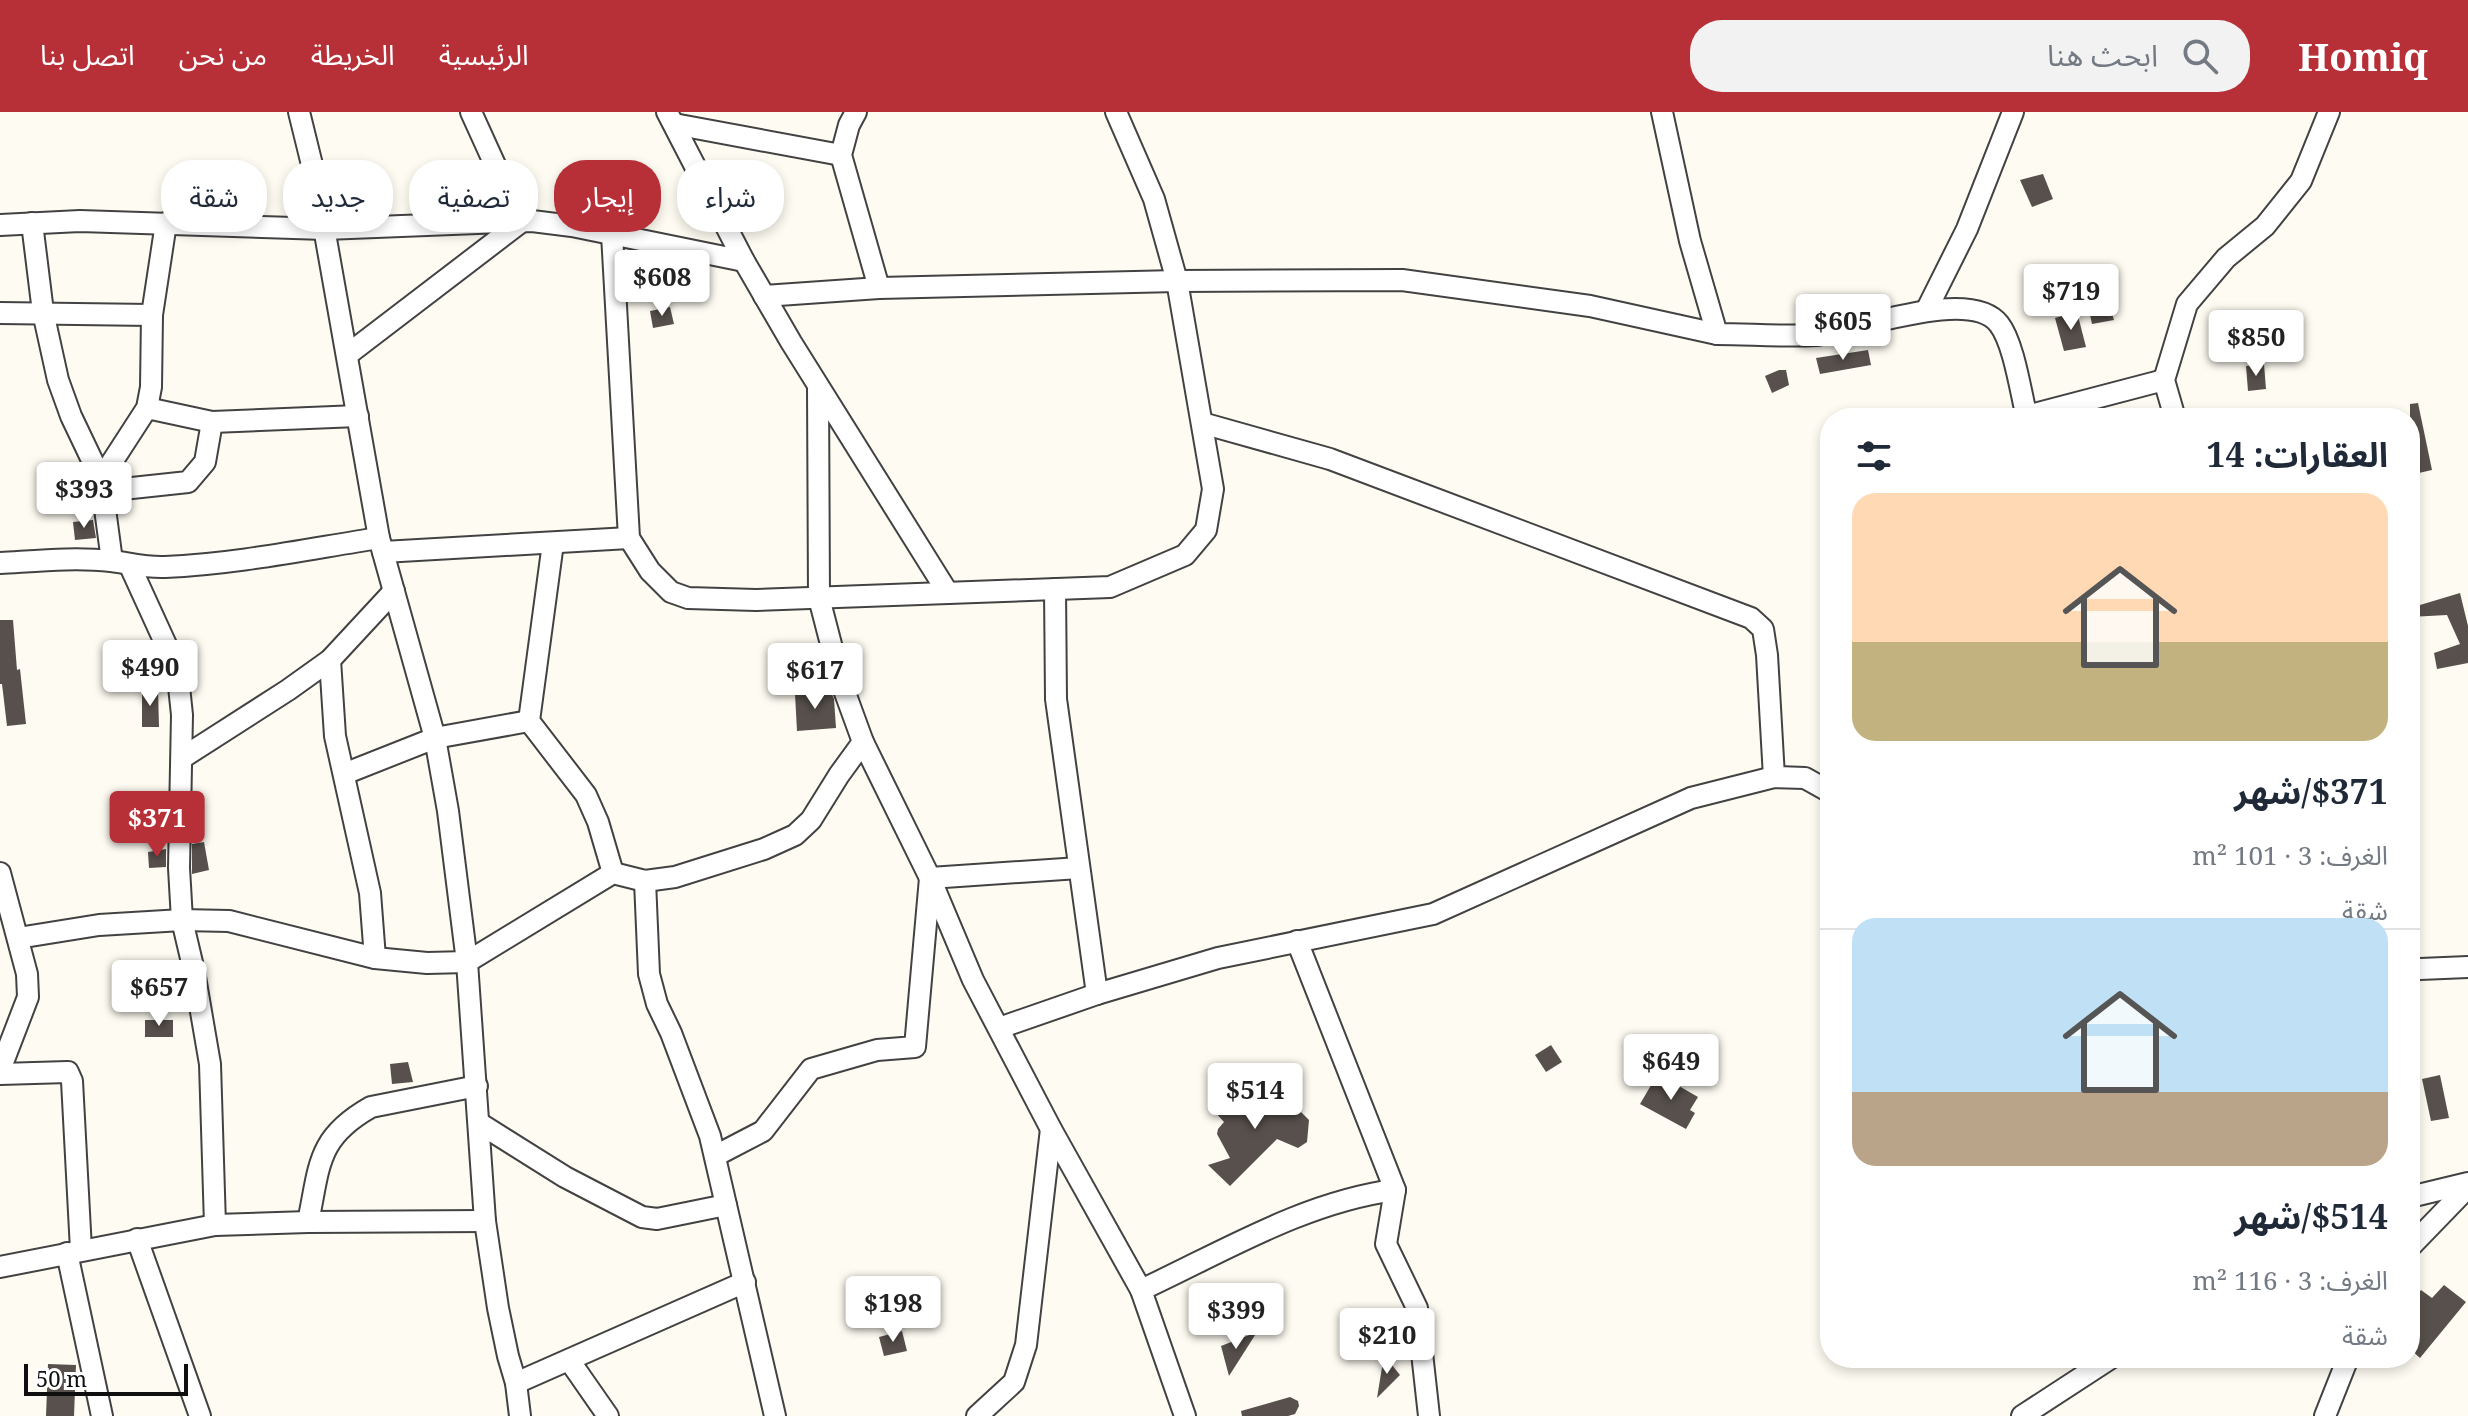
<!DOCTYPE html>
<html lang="ar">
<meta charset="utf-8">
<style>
body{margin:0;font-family:"Noto Serif","Noto Sans Arabic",serif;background:#f2f2f3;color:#1f2937;direction:rtl;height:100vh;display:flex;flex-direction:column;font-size:30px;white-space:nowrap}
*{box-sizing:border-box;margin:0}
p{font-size:26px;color:#747a83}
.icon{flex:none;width:44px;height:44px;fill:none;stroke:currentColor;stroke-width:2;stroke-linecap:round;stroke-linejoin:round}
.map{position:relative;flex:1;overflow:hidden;direction:ltr}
.sheet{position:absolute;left:1820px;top:296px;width:600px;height:960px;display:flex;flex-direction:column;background:#fff;border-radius:32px;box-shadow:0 4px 12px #0003;direction:rtl}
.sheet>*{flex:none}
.guide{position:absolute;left:24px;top:48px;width:760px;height:72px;direction:rtl;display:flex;gap:16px}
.scale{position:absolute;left:24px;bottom:20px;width:164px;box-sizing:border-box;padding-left:8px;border:4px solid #0f0f0f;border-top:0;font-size:22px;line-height:28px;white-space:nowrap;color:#0f0f0f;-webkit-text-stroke:6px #fff;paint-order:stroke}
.price{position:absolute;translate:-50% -68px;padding:0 18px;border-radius:8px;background:#fff;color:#222;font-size:26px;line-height:52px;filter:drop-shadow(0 2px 4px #0008)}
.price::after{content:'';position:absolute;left:50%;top:48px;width:24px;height:18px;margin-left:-12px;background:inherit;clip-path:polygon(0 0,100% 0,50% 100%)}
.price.on{background:#b73038;color:#fff}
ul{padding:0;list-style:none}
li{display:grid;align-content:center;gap:16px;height:424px;padding:0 32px}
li+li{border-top:2px solid #e0e1e3}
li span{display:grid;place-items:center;height:248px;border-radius:24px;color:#555}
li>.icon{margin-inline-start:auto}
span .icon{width:144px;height:144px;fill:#fffc;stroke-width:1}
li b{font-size:34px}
h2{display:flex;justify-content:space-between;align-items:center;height:96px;padding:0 32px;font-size:34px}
.chip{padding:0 28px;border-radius:32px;background:#fff;box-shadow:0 4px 12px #0003;font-size:28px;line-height:72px}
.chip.on{background:#b73038;color:#fff}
header{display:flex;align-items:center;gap:48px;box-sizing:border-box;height:112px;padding:0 40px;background:#b73038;color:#fff}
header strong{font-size:38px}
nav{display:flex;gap:44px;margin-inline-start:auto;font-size:28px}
.search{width:560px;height:72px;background:#f2f2f3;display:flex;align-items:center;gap:20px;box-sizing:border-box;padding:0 28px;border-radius:32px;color:#747a83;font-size:30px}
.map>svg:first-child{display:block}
.building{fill:#57504c}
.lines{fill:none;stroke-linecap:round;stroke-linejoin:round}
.street-casing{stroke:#424242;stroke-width:24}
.street{stroke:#fff;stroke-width:20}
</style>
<header>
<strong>Homiq</strong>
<div class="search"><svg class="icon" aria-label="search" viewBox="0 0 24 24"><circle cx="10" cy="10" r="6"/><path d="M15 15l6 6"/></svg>ابحث هنا</div>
<nav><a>الرئيسية</a><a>الخريطة</a><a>من نحن</a><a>اتصل بنا</a></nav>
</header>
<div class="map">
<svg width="2468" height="1304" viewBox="0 0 2468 1304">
<rect width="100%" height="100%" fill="#fefcf2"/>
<!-- building -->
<g class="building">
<polygon points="2043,62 2053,87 2032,95 2020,68"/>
<polygon points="2106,182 2114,208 2092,212 2087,189"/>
<polygon points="670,195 674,212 653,216 650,199"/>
<polygon points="2077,200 2086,235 2064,239 2055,206"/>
<polygon points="1868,238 1871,253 1820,262 1816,246"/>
<polygon points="2264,252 2266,277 2248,279 2246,254"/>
<polygon points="1779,258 1786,258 1789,273 1772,281 1765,264"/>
<polygon points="2418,291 2432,358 2410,363 2410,292"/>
<polygon points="93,408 96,426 75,428 73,410"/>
<polygon points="2460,481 2468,514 2468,551 2437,557 2434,541 2460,532 2447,503 2410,505 2410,496"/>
<polygon points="0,508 13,508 17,558 20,557 26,612 7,614 2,572 0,572"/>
<polygon points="142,576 158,576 159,615 142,615"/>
<polygon points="831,580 834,587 836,616 797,619 795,582"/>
<polygon points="204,730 209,758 192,762 192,732"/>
<polygon points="166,737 166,755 149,756 148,740"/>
<rect x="145" y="908" width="28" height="17"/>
<polygon points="1551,933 1562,950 1546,960 1535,943"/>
<polygon points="408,950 413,970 392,972 390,952"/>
<polygon points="2440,963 2449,1006 2431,1009 2422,967"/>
<polygon points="1665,966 1698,985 1690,998 1695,1001 1686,1017 1640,992 1654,968 1661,972"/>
<polygon points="1208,973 1231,991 1244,983 1251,994 1285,984 1309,1008 1307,1030 1298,1036 1277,1027 1230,1074 1208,1053 1230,1046 1217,1022 1218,1017 1224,1010 1214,999"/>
<polygon points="2444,1173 2466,1190 2420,1246 2410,1237 2410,1191 2421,1178 2432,1186"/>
<polygon points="902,1219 907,1239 884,1244 879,1225"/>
<polygon points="1257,1220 1229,1264 1221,1234"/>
<polygon points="1384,1243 1400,1263 1377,1286"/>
<polygon points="48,1252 76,1253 74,1304 46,1304"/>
<polygon points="1290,1285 1298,1289 1299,1294 1295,1302 1288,1304 1242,1304 1241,1299"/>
</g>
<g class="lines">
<defs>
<g id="street">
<polyline points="299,0 315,65 379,426 435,626 448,699 467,850 485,1109 498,1196 508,1244 516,1271 520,1304"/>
<polyline points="667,0 744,149 791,230 948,481"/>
<polyline points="856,0 849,13 841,43 879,176"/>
<path d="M1662,0L1690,129L1717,222C1749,222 1783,225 1815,223C1856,219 1970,174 1999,212C2014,231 2021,282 2027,306"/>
<polyline points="674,12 841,43"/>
<polyline points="32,111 43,200 58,268 71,304 101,367 112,449"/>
<polyline points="0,113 80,109 325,117 532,109 572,114 744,149"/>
<polyline points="612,122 629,426 650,459 671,480 688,486 756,488 1110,475 1185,443 1206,418 1213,377 1177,169 1154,87 1116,0"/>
<polyline points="764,184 879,176 1177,169 1402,168 1590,194 1717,222"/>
<polyline points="1926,199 1967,117 2013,0"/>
<polyline points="0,201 152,203"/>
<polyline points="347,243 521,110 471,0"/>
<polyline points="147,296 212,310 358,304"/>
<polyline points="2027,304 2164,268"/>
<polyline points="2175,306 2164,268 2187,192 2226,146 2265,114 2301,69 2329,0"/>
<polyline points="1202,311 1330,347 1751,506 1763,517 1767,543 1774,665"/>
<polyline points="101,367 147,296 151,275 152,203 166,111"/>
<polyline points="104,379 188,370 205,350 212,310"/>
<polyline points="553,431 529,609 586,683 598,710 613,761"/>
<polyline points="383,440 629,426"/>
<path d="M0,451C36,449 74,445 111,449C129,451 146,456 165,455C237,452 308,437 379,426"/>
<polyline points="130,454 173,548 178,565 182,603 179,756 182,808 194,859 210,952 215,1113"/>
<polyline points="1055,477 1056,587 1097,882"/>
<polyline points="330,548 335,624 370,781 375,846"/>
<polyline points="863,630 930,766 973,868 1051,1017 1141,1178 1185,1304"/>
<polyline points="182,646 288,578 330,548 394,479"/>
<polyline points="344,662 435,626 529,609"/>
<polyline points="0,761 27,862 28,885 0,958"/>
<polyline points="645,769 649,862 657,892 671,921 710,1024 775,1304"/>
<polyline points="18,826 99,813 182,808 229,809 375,846 427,851 467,850 613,761 645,769 675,765 764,737 795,723 811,708 839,663 863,630 840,567 819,486 818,274"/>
<polyline points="1297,829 1395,1078 1386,1132 1417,1196 1429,1304"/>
<polyline points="2410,859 2420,857 2468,855"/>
<polyline points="999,916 1097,882 1218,846 1433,802 1691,686 1774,665 1805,666 1830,680"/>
<polyline points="0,962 68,960 72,969 81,1138"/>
<polyline points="479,1011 565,1065 642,1105 657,1107 726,1093"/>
<polyline points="715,1044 763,1019 811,957 877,938 915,935 930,766 1079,756"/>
<polyline points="2410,1085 2468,1071"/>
<path d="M308,1110C320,1054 316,1026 371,995L477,974"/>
<polyline points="137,1127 200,1304"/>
<polyline points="2410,1135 2468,1075"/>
<polyline points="67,1141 102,1304"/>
<polyline points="0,1155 215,1113 308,1110 485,1109"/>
<path d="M1141,1178C1223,1140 1304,1090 1395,1078"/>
<polyline points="569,1248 608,1304"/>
<polyline points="516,1271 745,1170"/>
<polyline points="977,1304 1014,1270 1026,1233 1051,1017"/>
<polyline points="2022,1304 2111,1246"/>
<polyline points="2325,1304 2348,1246"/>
</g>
</defs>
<!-- street casing -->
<use href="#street" class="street-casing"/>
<!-- street -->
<use href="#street" class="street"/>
</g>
</svg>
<div class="scale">50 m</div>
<b class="price" style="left:662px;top:206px">$608</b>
<b class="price" style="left:2071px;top:220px">$719</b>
<b class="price" style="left:1843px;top:250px">$605</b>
<b class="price" style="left:2256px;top:266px">$850</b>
<b class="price" style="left:84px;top:418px">$393</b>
<b class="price" style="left:150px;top:596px">$490</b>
<b class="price" style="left:815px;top:599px">$617</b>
<b class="price on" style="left:157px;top:747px">$371</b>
<b class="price" style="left:159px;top:916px">$657</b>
<b class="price" style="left:1671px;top:990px">$649</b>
<b class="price" style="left:1255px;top:1019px">$514</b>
<b class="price" style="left:893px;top:1232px">$198</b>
<b class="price" style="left:1236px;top:1239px">$399</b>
<b class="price" style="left:1387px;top:1264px">$210</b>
<div class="guide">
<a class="chip">شراء</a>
<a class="chip on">إيجار</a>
<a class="chip">تصفية</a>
<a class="chip">جديد</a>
<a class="chip">شقة</a>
</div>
<section class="sheet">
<h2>العقارات: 14<svg class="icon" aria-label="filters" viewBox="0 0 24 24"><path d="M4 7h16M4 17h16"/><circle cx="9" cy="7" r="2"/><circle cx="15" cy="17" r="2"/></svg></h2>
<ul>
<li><span style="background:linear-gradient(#ffd9b3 60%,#c2b280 0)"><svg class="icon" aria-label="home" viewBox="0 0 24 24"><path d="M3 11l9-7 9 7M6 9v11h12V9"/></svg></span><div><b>$371/شهر</b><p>الغرف: 3 · 101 m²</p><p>شقة</p></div></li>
<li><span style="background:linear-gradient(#bfe0f5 70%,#b9a48a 0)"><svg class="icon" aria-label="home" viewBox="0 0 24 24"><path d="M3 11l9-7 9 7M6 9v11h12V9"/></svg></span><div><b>$514/شهر</b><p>الغرف: 3 · 116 m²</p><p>شقة</p></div></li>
</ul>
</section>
</div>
